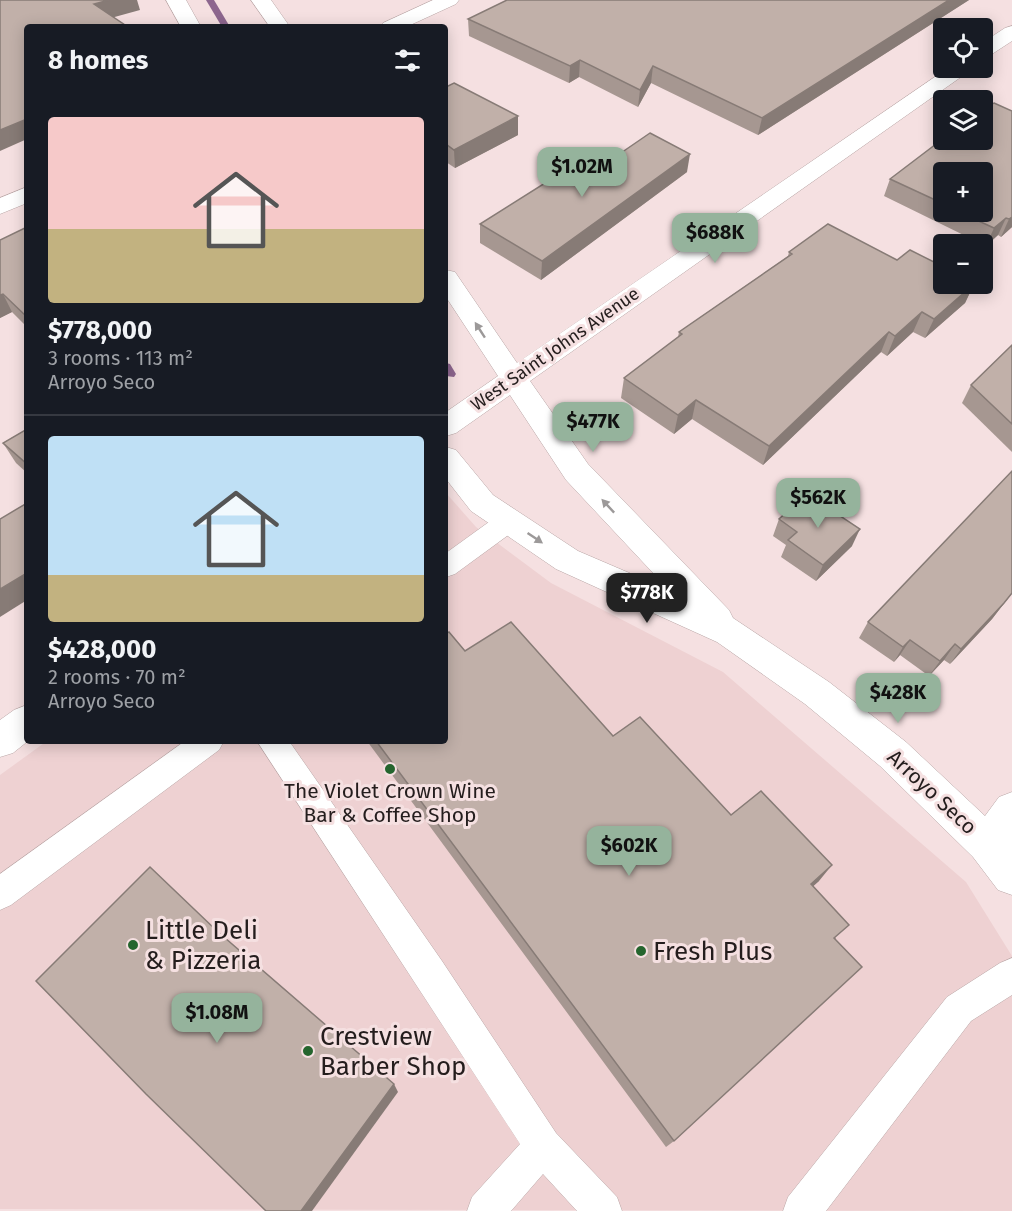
<!DOCTYPE html>
<meta charset="utf-8">
<style>
body{margin:0;font-family:"Fira Sans",sans-serif;background:#242831;color:#f1f3f6;height:100vh;display:flex;flex-direction:column;font-size:22px;white-space:nowrap}
*{box-sizing:border-box;margin:0}
p{font-size:20px;color:#9ea1a6}
.icon{flex:none;width:33px;height:33px;fill:none;stroke:currentColor;stroke-width:2;stroke-linecap:round;stroke-linejoin:round}
.map{position:relative;flex:1;overflow:hidden}
.drawer{position:absolute;left:24px;top:24px;width:424px;height:720px;display:flex;flex-direction:column;background:#171b24;border-radius:6px;box-shadow:0 3px 15px #0003}
.drawer>*{flex:none}
.tools{position:absolute;left:933px;top:18px;display:grid;gap:12px}
.tools a{display:grid;place-items:center;width:60px;height:60px;border-radius:6px;background:#171b24;box-shadow:0 3px 15px #0003;font-size:30px}
.price{position:absolute;translate:-50% -51px;padding:0 14px;border-radius:12px;background:#95b39c;color:#111;font-size:20px;line-height:39px;filter:drop-shadow(0 2px 3px #0008)}
.price::after{content:'';position:absolute;left:50%;top:36px;width:18px;height:14px;margin-left:-9px;background:inherit;clip-path:polygon(0 0,100% 0,50% 100%)}
.price.selected{background:#222;color:#fff}
ul{padding:0;list-style:none}
li{display:grid;align-content:center;gap:12px;height:318px;padding:0 24px}
li+li{border-top:2px solid #363941}
li span{display:grid;place-items:center;height:186px;border-radius:6px;color:#555}
li>.icon{margin-inline-start:auto}
span .icon{width:108px;height:108px;fill:#fffc;stroke-width:1}
li b{font-size:26px}
h2{display:flex;justify-content:space-between;align-items:center;height:72px;padding:0 24px;font-size:26px}
.map>svg:first-child{display:block}
.built{fill:#eed1d2}
.lines{fill:none;stroke-linecap:round;stroke-linejoin:round}
.stream{fill:#8d668e;fill-rule:evenodd}
.service-casing{stroke:#b8a5a5;stroke-width:1}
.minor-casing{stroke:#b8a5a5;stroke-width:1}
.service{fill:#fff;fill-rule:evenodd}
.minor{fill:#fff;fill-rule:evenodd}
.wall{fill:#a69791;fill-rule:evenodd}
.shaded-wall{fill:#877b76}
.building{fill:#c1b0a9;stroke:#877b76;stroke-width:1.5}
.oneway{fill:#9c9999}
.poi-dot{fill:#25652e;stroke:#f5e0e1;stroke-width:2}
.labels{text-anchor:middle;dominant-baseline:central;stroke-width:6;stroke-linejoin:round;paint-order:stroke}
.far-street-label{font-size:18px;fill:#241d1d;stroke:#f5e0e1}
.poi-label{font-size:21px;fill:#241d1d;stroke:#f5e0e1}
.street-label{font-size:21px;fill:#241d1d;stroke:#f5e0e1}
.near-poi-label{font-size:26px;fill:#241d1d;stroke:#f5e0e1;text-anchor:start}
</style>
<div class="map">
<svg width="1012" height="1211" viewBox="0 0 1012 1211">
<rect width="100%" height="100%" fill="#f5e0e1"/>
<!-- built -->
<polygon class="built" points="446,493 476,527 551,583 723,672 966,882 1012,956 1012,1211 0,1209 0,775 47,741 446,741"/>
<g class="lines">
<!-- stream -->
<g class="stream">
<polygon points="206,0 214,0 230,27 222,27"/>
<polygon points="446,363 450,364 456,374 454,377 446,376"/>
</g>
<defs>
<g id="service">
<polygon points="509,511 518,514 522,521 518,528 455,574 446,577 446,553 500,514"/>
<polygon points="185,741 224,741 219,750 11,905 0,910 0,874"/>
<polygon points="257,741 289,741 442,961 556,1133 617,1197 622,1211 577,1211 543,1174 511,1211 467,1211 472,1197 520,1144"/>
<polygon points="1012,958 1012,995 971,1021 826,1211 783,1211 788,1197 947,997 1000,963"/>
</g>
<g id="minor">
<polygon points="166,0 186,0 201,27 181,27"/>
<polygon points="251,0 271,0 290,27 270,27"/>
<polygon points="433,0 459,0 456,4 406,27 380,27 383,23"/>
<polygon points="1012,26 1012,41 989,56 982,58 982,43 1005,28"/>
<polygon points="948,68 971,68 968,72 530,381 588,464 729,610 733,618 829,682 906,742 985,816 999,797 1012,792 1012,895 998,890 973,857 880,766 805,704 717,642 556,569 471,511 446,479 446,447 456,450 493,495 578,551 669,590 566,480 510,395 456,433 446,436 446,412 498,376 446,297 446,270 455,272 517,363"/>
<polygon points="27,187 27,203 0,214 0,198"/>
<polygon points="27,705 28,741 13,753 0,757 0,720 14,710"/>
</g>
</defs>
<!-- service casing -->
<use href="#service" class="service-casing"/>
<!-- minor casing -->
<use href="#minor" class="minor-casing"/>
<!-- service -->
<use href="#service" class="service"/>
<!-- minor -->
<use href="#minor" class="minor"/>
</g>
<!-- wall -->
<g class="wall">
<polygon points="969,0 758,135 651,83 638,107 579,77 569,83 469,36 468,19"/>
<polygon points="446,87 518,135 455,168 446,162"/>
<path d="M1012,111V227L1001,237L998,235L986,246L884,196L890,179ZM944,172L982,212H944Z"/>
<polygon points="687,172 541,280 480,243 480,224 577,183"/>
<polygon points="27,227 27,327 12,312 0,318 0,240"/>
<polygon points="789,252 897,260 974,284 965,303 925,338 913,332 887,356 881,352 763,465 692,419 674,434 621,398 624,378 678,337 679,332 788,256"/>
<polygon points="1012,345 1012,452 962,403 971,385"/>
<polygon points="27,429 27,473 16,463 3,443"/>
<polygon points="779,519 852,546 816,581 781,557 786,545 773,536"/>
<polygon points="1012,593 992,619 950,664 944,660 929,676 900,655 894,662 859,638 868,622"/>
<polygon points="465,651 613,736 731,815 819,881 813,886 836,939 674,1141 666,1147 367,741 446,741"/>
</g>
<!-- shaded-wall -->
<g class="shaded-wall">
<polygon points="109,0 137,0 140,10 100,21 94,4"/>
<polygon points="949,0 969,0 758,135 762,118"/>
<polygon points="580,60 579,77 569,83 570,66"/>
<polygon points="653,66 651,83 638,107 640,90"/>
<polygon points="518,116 518,135 455,168 454,150"/>
<polygon points="27,119 27,139 0,151 0,130"/>
<polygon points="690,154 687,172 541,280 542,261"/>
<polygon points="1012,217 1012,227 1001,237 1009,219"/>
<polygon points="1006,218 998,235 986,246 994,228"/>
<polygon points="974,284 965,303 925,338 934,319"/>
<polygon points="3,294 12,312 0,318 0,295"/>
<polygon points="922,312 913,332 887,356 895,336"/>
<polygon points="889,332 881,352 763,465 769,446"/>
<polygon points="696,400 692,419 674,434 678,415"/>
<polygon points="860,529 852,546 816,581 823,565"/>
<polygon points="27,573 27,600 0,617 0,589"/>
<polygon points="1012,593 992,619 950,664 961,649"/>
<polygon points="910,640 900,655 894,662 903,647"/>
<polygon points="955,644 944,660 929,676 940,661"/>
<polygon points="832,865 819,881 799,899 811,884"/>
<polygon points="394,1084 398,1092 312,1211 301,1211"/>
</g>
<!-- building -->
<g class="building">
<polygon points="0,0 109,0 94,4 128,27 27,27 27,119 0,130"/>
<polygon points="507,0 949,0 762,118 653,66 640,90 580,60 570,66 468,19"/>
<polygon points="454,83 518,116 454,150 446,144 446,87"/>
<polygon points="994,103 1012,111 1012,217 1009,219 1006,218 994,228 959,212 982,212 982,172 944,172 944,204 890,179 944,138 944,140 982,140 982,111"/>
<polygon points="650,133 690,154 542,261 480,224 561,173 577,183"/>
<polygon points="828,224 897,260 910,250 944,267 944,284 974,284 934,319 922,312 895,336 889,332 769,446 696,400 678,415 624,378 682,334 679,332 792,254 789,252"/>
<polygon points="27,227 27,317 3,294 0,295 0,240"/>
<polygon points="1012,345 1012,424 971,385"/>
<polygon points="27,429 27,464 3,443"/>
<polygon points="1012,471 1012,593 1004,603 961,649 955,644 940,661 910,640 903,647 868,622"/>
<polygon points="807,494 860,529 823,565 788,540 797,532 779,519"/>
<polygon points="27,503 27,573 0,589 0,519"/>
<polygon points="511,622 613,736 640,717 731,815 761,791 832,865 811,884 849,925 834,938 862,967 674,1141 376,741 446,741 446,634 449,632 465,651"/>
<polygon points="150,867 217,931 394,1084 301,1211 266,1211 146,1094 36,981"/>
</g>
<!-- one-way arrows -->
<defs><path id="oneway-solid" d="M-6-.8H1V-3.2L6.5 0L1 3.2V.8H-6Z" transform="scale(1.5)"/></defs>
<g class="oneway">
<use href="#oneway-solid" transform="translate(480 330) rotate(-123)"/>
<use href="#oneway-solid" transform="translate(608 506) rotate(-133)"/>
<use href="#oneway-solid" transform="translate(535 538) rotate(34)"/>
</g>
<!-- markers -->
<g class="poi-dot">
<circle cx="390" cy="769" r="6"/>
<circle cx="133" cy="945" r="6"/>
<circle cx="641" cy="951" r="6"/>
<circle cx="308" cy="1051" r="6"/>
</g>
<g class="labels">
<!-- far-street labels -->
<g class="far-street-label">
<text transform="translate(555 349) rotate(-35)">West Saint Johns Avenue</text>
</g>
<!-- poi labels -->
<g class="poi-label">
<text x="390" y="791">The Violet Crown Wine<tspan x="390" dy="24">Bar &amp; Coffee Shop</tspan></text>
</g>
<!-- street labels -->
<g class="street-label">
<text transform="translate(932 792) rotate(43)">Arroyo Seco</text>
</g>
<!-- near-poi labels -->
<g class="near-poi-label">
<text x="145" y="930">Little Deli<tspan x="145" dy="30">&amp; Pizzeria</tspan></text>
<text x="653" y="951">Fresh Plus</text>
<text x="320" y="1036">Crestview<tspan x="320" dy="30">Barber Shop</tspan></text>
</g>
</g>
</svg>
<div class="tools">
<a><svg class="icon" aria-label="locate" viewBox="0 0 24 24"><circle cx="12" cy="12" r="6"/><path d="M12 2v4M12 18v4M2 12h4M18 12h4"/></svg></a>
<a><svg class="icon" aria-label="layers" viewBox="0 0 24 24"><path d="M12 4l9 5-9 5-9-5zM3 14l9 5 9-5"/></svg></a>
<a>+</a>
<a>−</a>
</div>
<b class="price" style="left:582px;top:198px">$1.02M</b>
<b class="price" style="left:715px;top:264px">$688K</b>
<b class="price" style="left:593px;top:453px">$477K</b>
<b class="price" style="left:818px;top:529px">$562K</b>
<b class="price selected" style="left:647px;top:624px">$778K</b>
<b class="price" style="left:898px;top:724px">$428K</b>
<b class="price" style="left:629px;top:877px">$602K</b>
<b class="price" style="left:217px;top:1044px">$1.08M</b>
<section class="drawer">
<h2>8 homes<svg class="icon" aria-label="filters" viewBox="0 0 24 24"><path d="M4 7h16M4 17h16"/><circle cx="9" cy="7" r="2"/><circle cx="15" cy="17" r="2"/></svg></h2>
<ul>
<li><span style="background:linear-gradient(#f6c9c9 60%,#c2b280 0)"><svg class="icon" aria-label="home" viewBox="0 0 24 24"><path d="M3 11l9-7 9 7M6 9v11h12V9"/></svg></span><div><b>$778,000</b><p>3 rooms · 113 m²</p><p>Arroyo Seco</p></div></li>
<li><span style="background:linear-gradient(#bfe0f5 75%,#c2b280 0)"><svg class="icon" aria-label="home" viewBox="0 0 24 24"><path d="M3 11l9-7 9 7M6 9v11h12V9"/></svg></span><div><b>$428,000</b><p>2 rooms · 70 m²</p><p>Arroyo Seco</p></div></li>
</ul>
</section>
</div>
